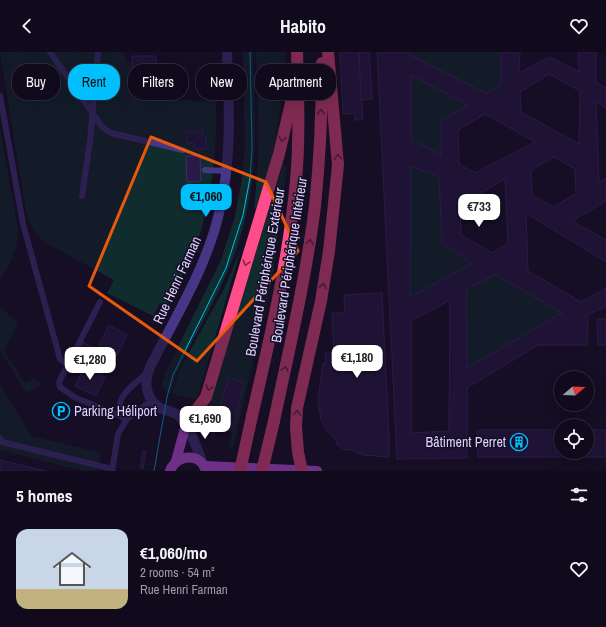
<!DOCTYPE html>
<meta charset="utf-8">
<style>
body{margin:0;font-family:"Archivo Narrow",sans-serif;background:#1e1829;color:#f1f3f6;height:100vh;display:flex;flex-direction:column;font-size:15px;white-space:nowrap}
*{box-sizing:border-box;margin:0}
p{font-size:13px;color:#9c9aa3}
.icon{flex:none;width:22px;height:22px;fill:none;stroke:currentColor;stroke-width:2;stroke-linecap:round;stroke-linejoin:round}
.map{position:relative;height:419px;overflow:hidden}
.panel{display:flex;flex-direction:column;background:#100a1c;flex:1}
.panel>*{flex:none}
.guide{position:absolute;left:12px;top:12px;width:400px;height:36px;display:flex;gap:8px}
.needle{width:26px;rotate:71deg}
.fabs{position:absolute;left:554px;top:319px;display:grid;gap:8px}
.fabs a{display:grid;place-items:center;width:40px;height:40px;border-radius:50%;background:#100a1c;box-shadow:0 4px 16px #0002,0 0 0 1px #302b3b;font-size:20px}
.price{position:absolute;translate:-50% -34px;padding:0 9px;border-radius:8px;background:#fff;color:#222;font-size:13px;line-height:26px;filter:drop-shadow(0 1px 2px #0008)}
.price::after{content:'';position:absolute;left:50%;top:24px;width:12px;height:9px;margin-left:-6px;background:inherit;clip-path:polygon(0 0,100% 0,50% 100%)}
.price.current{background:#00bffd;color:#111}
ul{padding:0;list-style:none}
li{display:flex;align-items:center;gap:12px;height:100px;padding:0 16px}
li+li{border-top:1px solid #302b3b}
li span{display:grid;place-items:center;flex:none;width:112px;height:80px;border-radius:12px;color:#555}
li>.icon{margin-inline-start:auto}
span .icon{width:48px;height:48px;fill:#fffc;stroke-width:1}
li b{font-size:17px}
h2{display:flex;justify-content:space-between;align-items:center;height:48px;padding:0 16px;font-size:17px}
.pill{padding:0 14px;border-radius:16px;background:#100a1c;box-shadow:0 4px 16px #0002,0 0 0 1px #302b3b;font-size:14px;line-height:36px}
.pill.current{background:#00bffd;color:#111}
header{display:flex;justify-content:space-between;align-items:center;height:52px;padding:0 16px;background:#100a1c;font-size:18px;font-weight:700}
.map>svg:first-child{display:block}
.green{fill:#102c2f}
.building{fill:#291947;stroke:#432a74;fill-rule:evenodd}
.lines{fill:none;stroke-linecap:round;stroke-linejoin:round}
.lane{stroke:#453786;stroke-width:6}
.street{stroke:#453786;stroke-width:10}
.primary{stroke:#d959ff;stroke-width:10}
.highway{stroke:#ff4d89;stroke-width:12}
.tram{stroke:#00bffd;stroke-width:1}
.highway-bridge{stroke:#ff4d89;stroke-width:12}
.oneway{stroke:#7e2a52}
.marked{fill:none;stroke:#e8590c;stroke-width:3;stroke-linejoin:round}
.labels{text-anchor:middle;dominant-baseline:central;stroke-width:3;stroke-linejoin:round;paint-order:stroke}
.street-label{font-size:14px;fill:#ddd2ff;stroke:#150e25}
.poi-label{font-size:14px;fill:#ddd2ff;stroke:#150e25;text-anchor:start}
</style>
<header><svg class="icon" aria-label="back" viewBox="0 0 24 24"><path d="M15 5l-7 7 7 7"/></svg>Habito<svg class="icon" aria-label="heart" viewBox="0 0 24 24"><path d="M12 20l-8-8c-3-5 5-10 8-4 3-6 11-1 8 4z"/></svg></header>
<div class="map">
<svg width="606" height="419" viewBox="0 0 606 419">
<rect width="100%" height="100%" fill="#150e25"/>
<!-- green -->
<g class="green">
<path d="M0,0H124L125,10H133V28L173,27L174,48L207,49V41L216,42C217,93 214,144 196,193C188,214 177,234 167,254L160,251L153,264L107,241L114,228L44,190L33,178L26,159Z"/>
<path d="M243,0H253C256,80 260,146 227,221C216,246 203,270 190,294C182,310 174,325 171,342L164,338L162,331L169,313L221,208L235,164L241,132L245,95Z"/>
<path d="M256,0H285C283,53 275,107 256,157L254,155C261,102 258,53 256,0Z"/>
<polygon points="410,0 501,0 501,32 487,42 410,3"/>
<polygon points="411,23 468,53 441,69 441,103 411,87"/>
<path d="M0,77L18,178C18,198 10,212 0,229Z"/>
<polygon points="283,112 287,115 270,239 232,399 229,395 244,331 229,326 213,387 204,362 209,353"/>
<polygon points="411,114 439,125 442,190 472,212 410,245"/>
<polygon points="241,197 197,347 172,342 181,315 223,239"/>
<polygon points="495,222 562,261 467,316 466,238"/>
<polygon points="0,256 18,270 4,299 25,331 34,327 41,332 26,341 0,298"/>
<polygon points="0,333 31,384 101,401 97,419 84,419 0,398"/>
</g>
<!-- building -->
<g class="building">
<polygon points="340,0 359,0 363,68 355,68 354,61 343,62"/>
<polygon points="359,0 369,0 372,47 361,48"/>
<path d="M377,0H410V3L487,42L501,32V0H520L519,21L549,5L579,20L578,0H596V30L606,36V56L596,50L599,130L606,126V149L572,169L606,188V210L526,161L528,219L581,250L606,236V254L588,263L587,293H538L467,336V406L397,407ZM549,22L580,39L579,92L521,60L520,40ZM411,23L468,53L441,69V103L411,87ZM485,62L535,90L475,121L459,112L458,78ZM554,105L575,117L576,142L553,155L532,143L531,118ZM411,114L439,125L442,190L472,212L410,245ZM505,127L508,191L492,201L461,183L460,153ZM495,222L562,261L467,316L466,238ZM450,248L449,379L411,381V269Z"/>
<polygon points="132,4 156,4 157,28 133,28"/>
<polygon points="202,76 203,79 201,84 206,84 206,97 194,97 194,91 187,92 186,80 197,80"/>
<polygon points="186,104 200,104 201,129 187,130"/>
<polygon points="382,241 389,385 389,405 363,403 349,397 345,398 336,392 337,390 325,376 321,367 318,348 323,311 326,311 325,301 334,301 332,261 345,261 344,243"/>
<polygon points="597,267 606,267 606,293 598,293"/>
<polygon points="109,273 127,283 111,315 93,305"/>
<polygon points="83,290 96,297 92,304 80,297"/>
<polygon points="85,314 105,325 96,344 75,334"/>
<polygon points="229,326 244,330 232,379 216,375 223,344"/>
<polygon points="561,378 561,400 587,400 587,378 606,378 606,405 478,405 477,378"/>
<polygon points="143,399 146,399 143,417 140,416"/>
<polygon points="0,408 46,419 0,419"/>
</g>
<g class="lines">
<!-- lane -->
<g class="lane">
<polyline points="50,0 103,76 111,81 183,98"/>
<polyline points="0,43 23,172 60,307 68,313"/>
<polyline points="205,118 227,119"/>
<polyline points="82,144 90,89 98,0"/>
<polyline points="100,250 59,330 60,335 74,345 127,367"/>
<path d="M127,367C125,362 120,356 120,352C120,342 140,327 147,321"/>
<polyline points="0,386 2,390 112,417"/>
<polyline points="112,419 118,382 127,367 151,349"/>
</g>
<!-- street -->
<path class="street" d="M204,414C198,400 190,374 179,364C175,360 168,359 162,357C146,349 143,331 150,315C176,264 208,213 220,157C232,105 229,53 227,0"/>
<!-- primary -->
<g class="primary">
<polyline points="176,409 186,372"/>
<polyline points="204,414 317,419"/>
<path d="M170,419C176,402 201,400 206,419"/>
</g>
<!-- highway -->
<g class="highway">
<path d="M252,364C270,286 289,207 296,128C300,85 298,42 297,0"/>
<path d="M274,369C289,298 306,226 315,154C320,106 322,58 322,11"/>
<polyline points="186,372 206,345 279,102 298,21"/>
<polyline points="302,419 298,400 296,375 297,356 321,249 329,199 338,113 328,0"/>
</g>
<!-- tram -->
<polyline class="tram" points="154,419 167,345 173,323 226,216 243,163 250,126 252,96 250,0"/>
<!-- highway-bridge -->
<g class="highway-bridge">
<polyline points="240,419 252,364"/>
<polyline points="262,419 274,369"/>
</g>
</g>
<!-- one-way arrows -->
<defs><path id="oneway-chevron" d="M-2-3.5L2.5 0L-2 3.5" fill="none" stroke-width="1.6" stroke-linecap="round" stroke-linejoin="round"/></defs>
<g class="oneway">
<use href="#oneway-chevron" transform="translate(321 60) rotate(-88)"/>
<use href="#oneway-chevron" transform="translate(282 87) rotate(103)"/>
<use href="#oneway-chevron" transform="translate(338 105) rotate(-93)"/>
<use href="#oneway-chevron" transform="translate(310 190) rotate(-82)"/>
<use href="#oneway-chevron" transform="translate(246 211) rotate(107)"/>
<use href="#oneway-chevron" transform="translate(323 234) rotate(-80)"/>
<use href="#oneway-chevron" transform="translate(285 317) rotate(-78)"/>
<use href="#oneway-chevron" transform="translate(209 336) rotate(106)"/>
<use href="#oneway-chevron" transform="translate(297 361) rotate(-85)"/>
</g>
<!-- marked area -->
<path d="M0 0H606V419H0ZM151,85L266,130L298,199L197,309L89,234Z" fill="#150e25" fill-opacity=".55" fill-rule="evenodd"/>
<path class="marked" d="M151,85L266,130L298,199L197,309L89,234Z"/>
<!-- icons -->
<defs>
<symbol id="parking-ring" viewBox="-11 -11 22 22"><circle r="9.5" fill="#150e25" stroke="#00bffd" stroke-width="1.5"/><path d="M-3.5-5.5H1a3.5 3.5 0 0 1 0 7H-1V5.5H-3.5ZM-1-3.4V-.6H.8a1.4 1.4 0 0 0 0-2.8Z" fill="#00bffd"/></symbol>
<symbol id="building-ring" viewBox="-11 -11 22 22"><circle r="9.5" fill="#150e25" stroke="#00bffd" stroke-width="1.5"/><path d="M-4-6H4V6H1V3H-1V6H-4ZM-2.5-4.3h1.7v1.8h-1.7ZM.8-4.3h1.7v1.8H.8ZM-2.5-1h1.7V.8h-1.7ZM.8-1h1.7V.8H.8Z" fill="#00bffd"/></symbol>
</defs>
<g fill-rule="evenodd">
<use href="#parking-ring" x="51" y="349" width="20" height="20"/>
<use href="#building-ring" x="509" y="380" width="20" height="20"/>
</g>
<g class="labels">
<!-- street labels -->
<g class="street-label">
<text transform="translate(289 208) rotate(-81)">Boulevard Périphérique Intérieur</text>
<text transform="translate(265 220) rotate(-80)">Boulevard Périphérique Extérieur</text>
<text transform="translate(177 228) rotate(-65)">Rue Henri Farman</text>
</g>
<!-- poi labels -->
<g class="poi-label">
<text x="74" y="359">Parking Héliport</text>
<text x="506" y="390" text-anchor="end">Bâtiment Perret</text>
</g>
</g>
</svg>
<div class="fabs">
<a><svg class="needle" viewBox="-14 -14 28 28"><path d="M0-13l5 13h-10z" fill="#e53935"/><path d="M0 13l5-13h-10z" fill="#9c9aa3"/></svg></a>
<a><svg class="icon" aria-label="locate" viewBox="0 0 24 24"><circle cx="12" cy="12" r="6"/><path d="M12 2v4M12 18v4M2 12h4M18 12h4"/></svg></a>
</div>
<b class="price current" style="left:206px;top:166px">€1,060</b>
<b class="price" style="left:479px;top:176px">€733</b>
<b class="price" style="left:357px;top:327px">€1,180</b>
<b class="price" style="left:90px;top:329px">€1,280</b>
<b class="price" style="left:205px;top:388px">€1,690</b>
<div class="guide">
<a class="pill">Buy</a>
<a class="pill current">Rent</a>
<a class="pill">Filters</a>
<a class="pill">New</a>
<a class="pill">Apartment</a>
</div>
</div>
<section class="panel">
<h2>5 homes<svg class="icon" aria-label="filters" viewBox="0 0 24 24"><path d="M4 7h16M4 17h16"/><circle cx="9" cy="7" r="2"/><circle cx="15" cy="17" r="2"/></svg></h2>
<ul>
<li><span style="background:linear-gradient(#c9d6e8 75%,#c2b280 0)"><svg class="icon" aria-label="home" viewBox="0 0 24 24"><path d="M3 11l9-7 9 7M6 9v11h12V9"/></svg></span><div><b>€1,060/mo</b><p>2 rooms · 54 m²</p><p>Rue Henri Farman</p></div><svg class="icon" aria-label="heart" viewBox="0 0 24 24"><path d="M12 20l-8-8c-3-5 5-10 8-4 3-6 11-1 8 4z"/></svg></li>
</ul>
</section>
